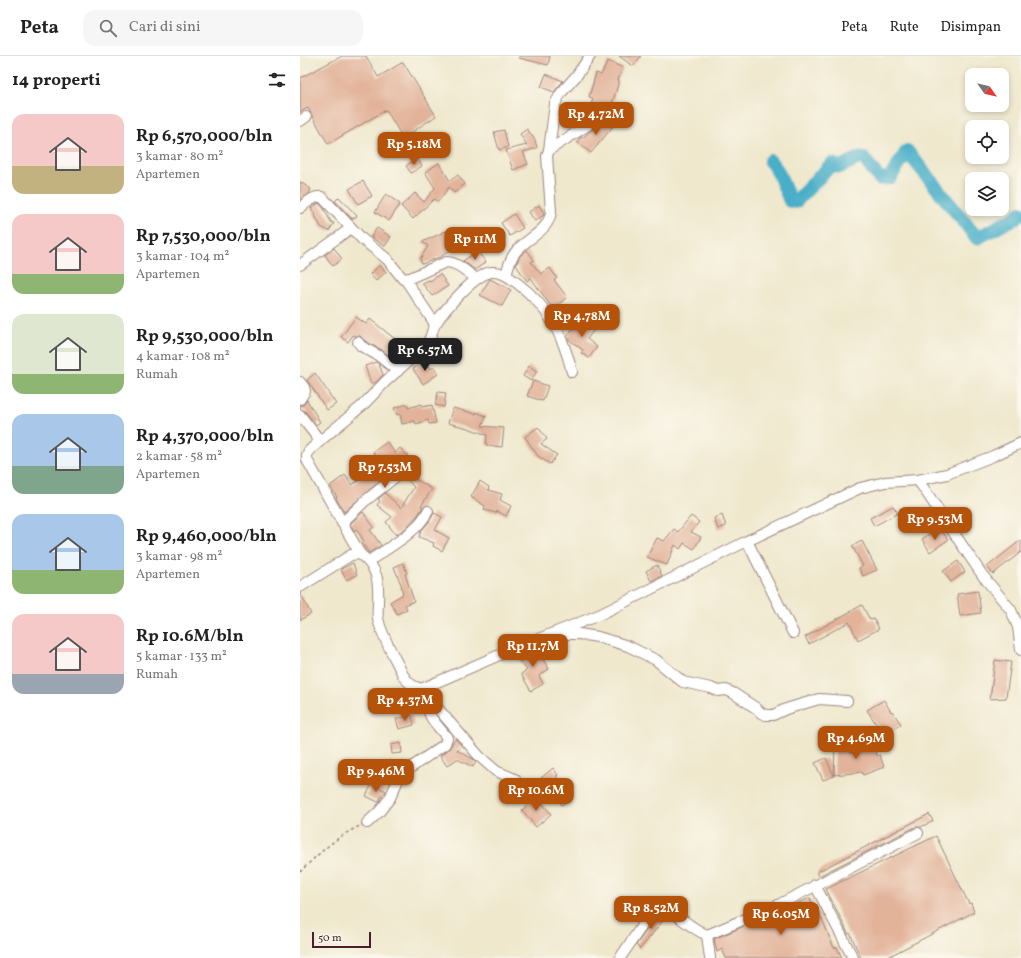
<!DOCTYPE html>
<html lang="id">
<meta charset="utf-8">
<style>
body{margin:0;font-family:Vollkorn,serif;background:#f6f6f6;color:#222;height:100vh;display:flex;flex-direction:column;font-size:15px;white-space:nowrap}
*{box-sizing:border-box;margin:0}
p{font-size:13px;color:#767676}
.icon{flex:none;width:22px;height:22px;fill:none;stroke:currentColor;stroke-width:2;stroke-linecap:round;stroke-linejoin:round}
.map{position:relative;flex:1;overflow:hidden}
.side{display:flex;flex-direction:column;background:#fff;width:300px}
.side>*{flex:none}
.needle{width:26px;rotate:124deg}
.controls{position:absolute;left:665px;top:12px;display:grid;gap:8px}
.controls a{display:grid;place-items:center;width:44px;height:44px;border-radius:8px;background:#fff;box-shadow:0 2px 6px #0003;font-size:20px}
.scale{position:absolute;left:12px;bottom:10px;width:59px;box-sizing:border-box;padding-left:4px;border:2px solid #4a1f2b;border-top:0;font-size:11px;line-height:14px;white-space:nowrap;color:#4a1f2b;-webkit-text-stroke:3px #fbf7ec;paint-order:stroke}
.price{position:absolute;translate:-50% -34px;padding:0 9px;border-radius:8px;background:#b45309;color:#fff;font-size:13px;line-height:26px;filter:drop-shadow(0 1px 2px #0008)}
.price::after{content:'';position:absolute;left:50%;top:24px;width:12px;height:9px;margin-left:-6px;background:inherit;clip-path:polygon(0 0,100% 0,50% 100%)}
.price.on{background:#222;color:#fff}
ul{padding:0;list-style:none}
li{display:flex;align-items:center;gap:12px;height:100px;padding:0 12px}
li span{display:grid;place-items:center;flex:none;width:112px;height:80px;border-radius:12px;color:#555}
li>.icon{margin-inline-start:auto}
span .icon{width:48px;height:48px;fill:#fffc;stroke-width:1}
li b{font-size:17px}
h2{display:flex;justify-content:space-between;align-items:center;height:48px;padding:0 12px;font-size:17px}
header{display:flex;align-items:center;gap:24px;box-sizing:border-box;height:56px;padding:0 20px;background:#fff;border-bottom:1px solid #e0e0e0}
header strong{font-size:19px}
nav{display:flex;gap:22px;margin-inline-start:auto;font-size:14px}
.search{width:280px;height:36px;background:#f6f6f6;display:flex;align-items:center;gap:10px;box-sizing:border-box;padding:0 14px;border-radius:12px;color:#767676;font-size:15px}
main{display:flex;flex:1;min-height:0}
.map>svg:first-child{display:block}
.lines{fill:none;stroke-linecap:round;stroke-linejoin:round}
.river{stroke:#49afc8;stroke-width:14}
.building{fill:#e2b299}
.minor-casing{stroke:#9c847c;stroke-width:12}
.path{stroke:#9c847c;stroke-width:1.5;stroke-dasharray:3 3;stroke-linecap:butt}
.minor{stroke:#fff;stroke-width:10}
</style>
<header>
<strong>Peta</strong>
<div class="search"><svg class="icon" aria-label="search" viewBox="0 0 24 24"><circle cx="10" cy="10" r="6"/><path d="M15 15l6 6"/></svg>Cari di sini</div>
<nav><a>Peta</a><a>Rute</a><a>Disimpan</a></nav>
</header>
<main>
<section class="side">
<h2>14 properti<svg class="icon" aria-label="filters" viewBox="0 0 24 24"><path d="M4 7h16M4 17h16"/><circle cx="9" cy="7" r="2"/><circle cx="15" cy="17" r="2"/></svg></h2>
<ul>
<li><span style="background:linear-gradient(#f6c9c9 65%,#c2b280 0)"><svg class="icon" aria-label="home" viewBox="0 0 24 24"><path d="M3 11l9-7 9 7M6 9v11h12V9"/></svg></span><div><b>Rp 6,570,000/bln</b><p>3 kamar · 80 m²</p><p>Apartemen</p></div></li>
<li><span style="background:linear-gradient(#f6c9c9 75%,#8fb573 0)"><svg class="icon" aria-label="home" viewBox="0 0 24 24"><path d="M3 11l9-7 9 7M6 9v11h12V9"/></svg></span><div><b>Rp 7,530,000/bln</b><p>3 kamar · 104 m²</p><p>Apartemen</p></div></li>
<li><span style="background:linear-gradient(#dfe7d0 75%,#8fb573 0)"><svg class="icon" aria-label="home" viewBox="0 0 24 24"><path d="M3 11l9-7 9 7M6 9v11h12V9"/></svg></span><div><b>Rp 9,530,000/bln</b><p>4 kamar · 108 m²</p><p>Rumah</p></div></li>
<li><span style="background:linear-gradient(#a9c7e8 65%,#7fa58c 0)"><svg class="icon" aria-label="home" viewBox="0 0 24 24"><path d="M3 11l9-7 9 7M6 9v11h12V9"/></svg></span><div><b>Rp 4,370,000/bln</b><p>2 kamar · 58 m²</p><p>Apartemen</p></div></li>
<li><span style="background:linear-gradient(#a9c7e8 70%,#8fb573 0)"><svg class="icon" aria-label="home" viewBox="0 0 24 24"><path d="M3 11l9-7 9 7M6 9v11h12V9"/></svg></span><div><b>Rp 9,460,000/bln</b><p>3 kamar · 98 m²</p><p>Apartemen</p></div></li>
<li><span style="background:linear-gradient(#f6c9c9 75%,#9aa5b1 0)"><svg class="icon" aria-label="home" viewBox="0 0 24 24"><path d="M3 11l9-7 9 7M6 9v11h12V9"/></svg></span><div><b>Rp 10.6M/bln</b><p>5 kamar · 133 m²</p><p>Rumah</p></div></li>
</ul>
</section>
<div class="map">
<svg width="721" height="902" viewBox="0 0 721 902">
<rect width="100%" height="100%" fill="#fbf7ec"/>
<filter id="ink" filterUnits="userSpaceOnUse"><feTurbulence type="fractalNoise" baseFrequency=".025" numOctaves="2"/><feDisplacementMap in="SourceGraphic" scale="8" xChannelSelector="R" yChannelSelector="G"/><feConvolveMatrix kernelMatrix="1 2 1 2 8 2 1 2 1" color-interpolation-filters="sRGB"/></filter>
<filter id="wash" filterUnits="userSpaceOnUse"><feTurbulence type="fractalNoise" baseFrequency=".012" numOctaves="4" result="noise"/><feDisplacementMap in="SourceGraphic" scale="16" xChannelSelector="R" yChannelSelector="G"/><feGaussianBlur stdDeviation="0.9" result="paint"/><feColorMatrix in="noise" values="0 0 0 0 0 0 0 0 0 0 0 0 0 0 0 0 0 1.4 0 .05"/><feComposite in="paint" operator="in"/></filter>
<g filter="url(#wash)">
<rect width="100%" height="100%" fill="#efe8cd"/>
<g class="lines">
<!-- river -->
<polyline class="river" points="470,105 477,114 490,145 495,146 532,108 540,111 559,102 564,103 580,123 590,122 607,95 677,182 715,162 721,157"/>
</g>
<g id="blocks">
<!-- building -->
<g class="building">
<polygon points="42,0 66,0 78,21 103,6 136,60 103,82 86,54 28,88 8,52 0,56 0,22"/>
<polygon points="219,0 250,0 248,9 219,2"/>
<polygon points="319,0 341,0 333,10"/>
<polygon points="308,5 323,12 318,24 319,25 312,48 308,47 299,54 290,53 293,42 289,41 296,17 301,19"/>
<polygon points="246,18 263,25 254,36 241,31"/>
<polygon points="309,63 315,68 291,97 277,86 281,81 283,82 289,76"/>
<polygon points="227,73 235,84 237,92 223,96 228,108 213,114 206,94 227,89 220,78"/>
<polygon points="204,74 208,91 199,94 194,76"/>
<polygon points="117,102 122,110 111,117 106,110"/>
<polygon points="139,107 150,125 158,119 165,128 154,137 149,131 138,146 134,143 113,163 101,150 115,137 124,146 135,132 125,116"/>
<polygon points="63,125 72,140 58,148 49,133"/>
<polygon points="0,126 11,133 9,138 0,144"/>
<polygon points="86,138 100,148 89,165 75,156"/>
<polygon points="39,141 57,160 52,163 35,145"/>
<polygon points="19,147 24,153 31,166 34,167 29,175 21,171 11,152"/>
<polygon points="239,149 244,157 244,159 235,165 229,156"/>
<polygon points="214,158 223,172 210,180 201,167"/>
<polygon points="77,172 91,181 85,190 71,181"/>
<polygon points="158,173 160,181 151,183 156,191 140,201 122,208 120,203 128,190 122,186 142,177 142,176"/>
<polygon points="34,192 42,203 33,210 25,199"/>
<polygon points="227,194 234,204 231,206 241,218 250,212 257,222 254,224 267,241 253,253 231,222 227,225 216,209 220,200"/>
<polygon points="177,195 186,206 175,214 163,205"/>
<polygon points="80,209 86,216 76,225 70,218"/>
<polygon points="140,218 148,230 132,240 122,227 129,224 130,225"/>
<polygon points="190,223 211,234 202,250 180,239"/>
<polygon points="56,261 66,268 70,263 100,287 103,284 112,292 97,306 82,294 65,285 60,280 55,280 53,279 48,286 41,281"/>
<polygon points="279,263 294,274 287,283 297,291 289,302 281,297 283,294 268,283 267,281"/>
<polygon points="126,305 131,313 134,311 138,318 123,328 113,313"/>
<polygon points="76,306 79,308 83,319 76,326 71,328 65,310"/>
<polygon points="229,310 237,315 231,325 223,320"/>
<polygon points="15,317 36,348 27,354 7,324"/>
<polygon points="233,325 248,330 243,345 227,340"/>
<polygon points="138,336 146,337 144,351 135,349"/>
<polygon points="7,344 20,366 16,369 5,355 0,353 0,349 3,349"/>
<polygon points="107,348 108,352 121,348 122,351 132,349 136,367 129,368 128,364 116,368 115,365 102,368 100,358 97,359 94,352"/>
<polygon points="153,352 176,358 176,356 186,360 182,370 204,372 202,391 186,389 187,379 168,372 148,367"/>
<polygon points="238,371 247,383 241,388 257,399 250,408 238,400 225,381"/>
<polygon points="87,386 95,397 100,392 108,400 104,404 115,418 112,421 132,433 123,447 121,450 123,451 118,459 106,472 96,479 86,466 92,461 77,449 80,445 78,443 85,437 101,452 114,431 105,421 105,417 102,412 97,412 95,409 87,419 44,456 36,442 37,441 30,430 45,419 52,429 69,418 79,405 73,396"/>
<polygon points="180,425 189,431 188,434 202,438 200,444 211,450 206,460 197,455 196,457 184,454 185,450 171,441"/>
<polygon points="593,450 598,457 574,470 570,462"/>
<polygon points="63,456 74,471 70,474 81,489 69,497 62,487 64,485 56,473 54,475 50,468"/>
<polygon points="134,457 142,461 135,474 149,482 142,495 133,490 134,487 119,481 121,475 129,466"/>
<polygon points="422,459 426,470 418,473 414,462"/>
<polygon points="391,460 399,466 391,476 401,481 394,493 384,487 380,493 375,489 367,509 347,501 357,482 364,485 374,473 378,476"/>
<polygon points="642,475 648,484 630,496 622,483 632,476 634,480"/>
<polygon points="721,484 721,496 693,518 687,511"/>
<polygon points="562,485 577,514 563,520 559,512 563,510 552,490"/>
<polygon points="658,505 665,516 651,526 643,515"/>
<polygon points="53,507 57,519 46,524 41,513"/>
<polygon points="103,507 107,517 105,518 114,545 105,549 107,553 97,558 90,546 103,538 101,531 102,531 94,511"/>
<polygon points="357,509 362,520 351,525 346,515"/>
<polygon points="678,535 681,557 660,560 657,538"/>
<polygon points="0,537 11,558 0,564"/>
<polygon points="562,549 570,564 574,563 579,573 558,584 549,566 509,588 505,581"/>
<polygon points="233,592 240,601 241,600 249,613 239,620 243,628 231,635 221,618 227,614 217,602 228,594"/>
<polygon points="695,604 711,606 706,642 690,643"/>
<polygon points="584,644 591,656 592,655 601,668 584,680 567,654"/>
<polygon points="112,659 114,669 99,673 96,663"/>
<polygon points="156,683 162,690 157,694 173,703 176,706 173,711 157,703 147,710 140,700 149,693 153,686"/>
<polygon points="101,687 102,697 92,698 91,689"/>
<polygon points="535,689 551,689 550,697 573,689 577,700 580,699 584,711 563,719 562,716 534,719"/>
<polygon points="526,702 534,720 523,724 515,707"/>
<polygon points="253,712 258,719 256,720 272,741 262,749 241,722"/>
<polygon points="72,728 86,735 78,746 66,740"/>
<polygon points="237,741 251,758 236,771 222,754"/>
<polygon points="629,758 633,765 621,771 615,771 519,820 517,816"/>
<polygon points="636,780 669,848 671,847 674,856 586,902 561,902 550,877 548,878 545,871 526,833"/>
<polygon points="510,842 517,858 519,857 524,868 534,892 537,891 542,902 426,902 422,893 417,896 414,883"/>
<polygon points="361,857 367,860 340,893 336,889 358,858"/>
</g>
</g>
</g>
<g filter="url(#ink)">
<use href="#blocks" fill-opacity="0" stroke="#9c847c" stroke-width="1"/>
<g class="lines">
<defs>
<g id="minor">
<polyline points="0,65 6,61"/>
<polyline points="249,94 255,48 261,37 277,19 290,0"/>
<path d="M0,152C7,147 14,139 22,141L62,183L87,203L103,223L110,222L146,206C158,206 167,217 177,223"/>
<polyline points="0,209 51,172"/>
<path d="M206,219C208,210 211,201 217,194C229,181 250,174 251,155L247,100L249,94L311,54"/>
<polyline points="105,223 135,268"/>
<polyline points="58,286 61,290 79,300 98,315"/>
<path d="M272,316C263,279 248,250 217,227C210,222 202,215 192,216C182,217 169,229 162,236C153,245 143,256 136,267C130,275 134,281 124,291L86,325L63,349L20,385L9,395L7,399V404L60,498C78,512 79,525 78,547C78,552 77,557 78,562C80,577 96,604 103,619C108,627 112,630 121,633L218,591L299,559L447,485L560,432L585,426L618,424L647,418L693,400L721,387"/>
<polyline points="0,326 4,331 5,335 0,343"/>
<polyline points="0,359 20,385"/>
<polyline points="618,424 683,520 711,554 718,571 721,594"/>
<polyline points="42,467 65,445 99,418"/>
<polyline points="447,485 493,577"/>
<path d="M69,505C89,491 117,477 128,455"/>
<polyline points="0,531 51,499 60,498"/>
<polyline points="260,578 279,578 298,581 328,590 356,604 383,626 411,632 418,635 426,634 433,637 456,652 461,657 466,659 473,659 486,653 519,643 547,645"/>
<polyline points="127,640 179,700 196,715 215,723"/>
<path d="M67,767L79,756L90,742L98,724L106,715L145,688L147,682C138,668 125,662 129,644"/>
<polyline points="515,829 535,867 553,902"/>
<polyline points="407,879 410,902"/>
<path d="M320,902L354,852L362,850C378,858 390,872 407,879L474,851L618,777"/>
</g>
</defs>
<!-- minor casing -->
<use href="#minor" class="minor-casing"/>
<!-- path -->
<path class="path" d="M0,816C17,799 37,780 60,770"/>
<!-- minor -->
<use href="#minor" class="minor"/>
</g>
</g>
</svg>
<div class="controls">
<a><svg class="needle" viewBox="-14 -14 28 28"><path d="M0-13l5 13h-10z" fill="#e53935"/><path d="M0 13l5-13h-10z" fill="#767676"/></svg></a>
<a><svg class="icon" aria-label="locate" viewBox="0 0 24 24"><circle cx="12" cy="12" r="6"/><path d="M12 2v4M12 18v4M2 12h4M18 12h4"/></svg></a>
<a><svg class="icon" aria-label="layers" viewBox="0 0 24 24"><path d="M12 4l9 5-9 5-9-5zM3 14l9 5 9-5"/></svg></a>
</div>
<div class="scale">50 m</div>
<b class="price" style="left:296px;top:80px">Rp 4.72M</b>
<b class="price" style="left:114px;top:110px">Rp 5.18M</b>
<b class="price" style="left:175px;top:205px">Rp 11M</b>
<b class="price" style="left:282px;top:282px">Rp 4.78M</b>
<b class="price on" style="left:125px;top:316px">Rp 6.57M</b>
<b class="price" style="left:85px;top:433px">Rp 7.53M</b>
<b class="price" style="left:635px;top:485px">Rp 9.53M</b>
<b class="price" style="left:233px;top:612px">Rp 11.7M</b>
<b class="price" style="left:105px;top:666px">Rp 4.37M</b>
<b class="price" style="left:556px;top:704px">Rp 4.69M</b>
<b class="price" style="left:76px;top:737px">Rp 9.46M</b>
<b class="price" style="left:236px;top:756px">Rp 10.6M</b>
<b class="price" style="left:351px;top:874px">Rp 8.52M</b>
<b class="price" style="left:481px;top:880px">Rp 6.05M</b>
</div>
</main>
